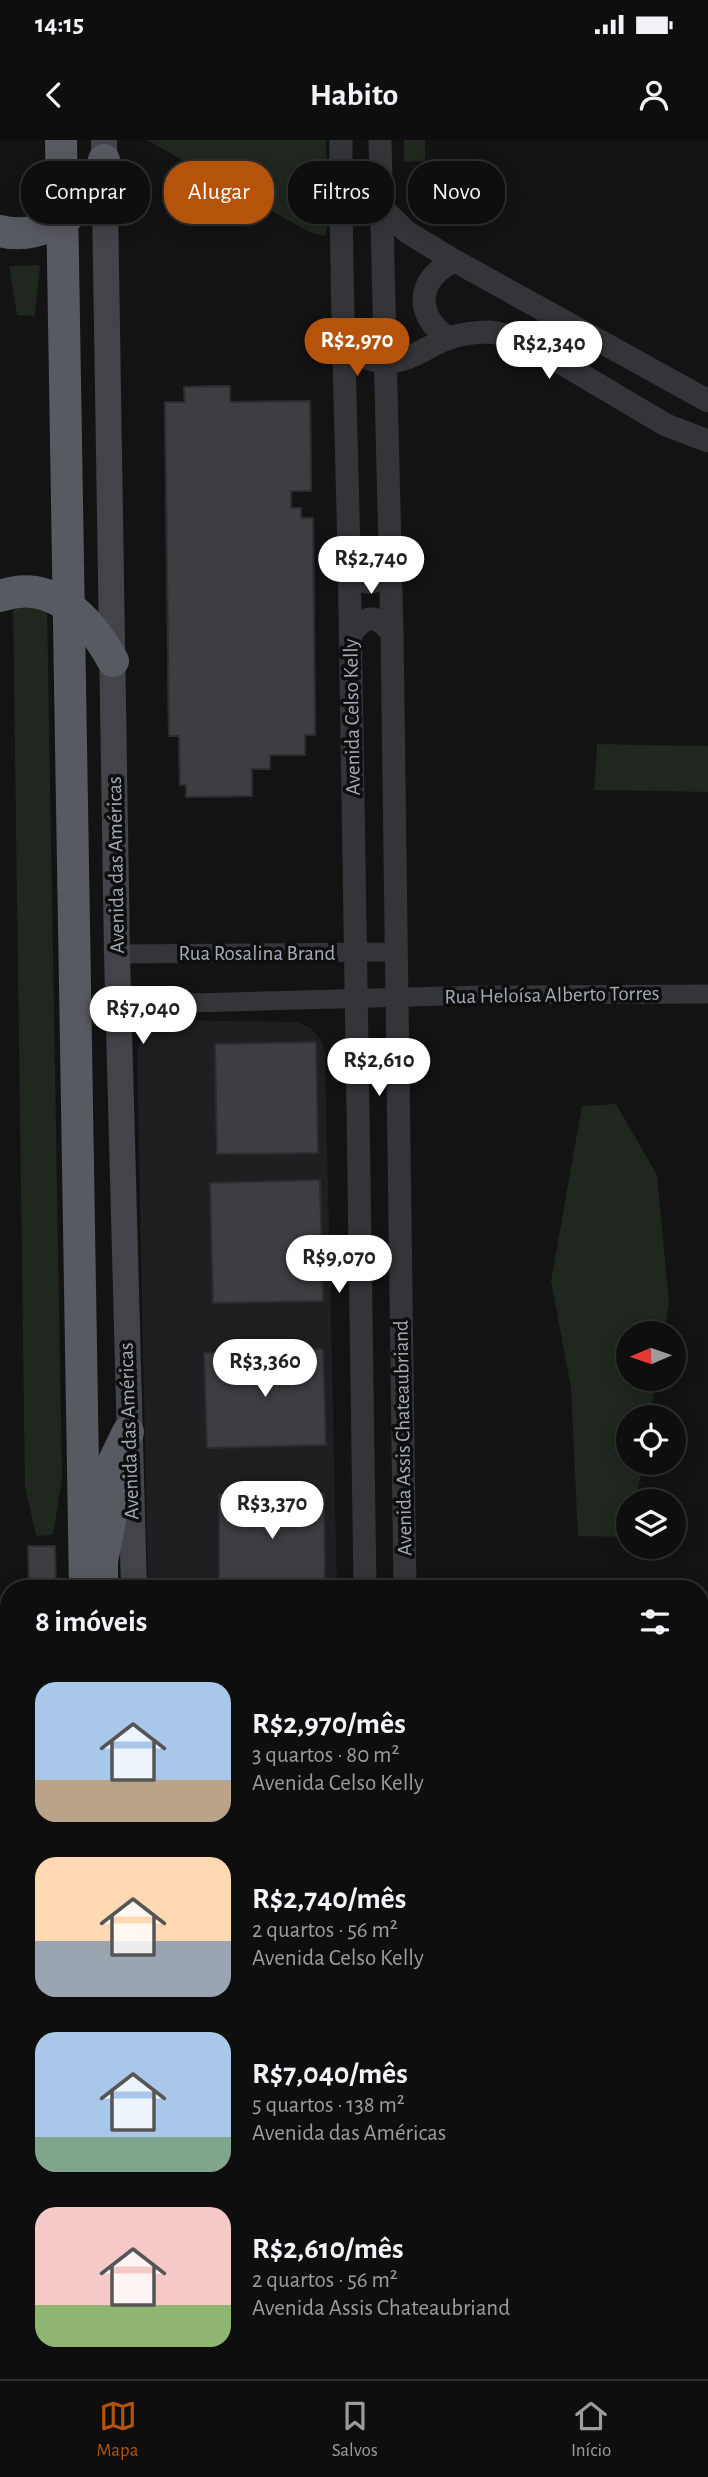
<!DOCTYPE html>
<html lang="pt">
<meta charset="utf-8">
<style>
body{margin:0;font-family:"Alegreya Sans",sans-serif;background:#1c1c1d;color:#f1f3f6;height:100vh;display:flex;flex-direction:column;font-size:26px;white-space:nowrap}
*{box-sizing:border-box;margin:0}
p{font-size:23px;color:#9b9c9e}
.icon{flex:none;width:38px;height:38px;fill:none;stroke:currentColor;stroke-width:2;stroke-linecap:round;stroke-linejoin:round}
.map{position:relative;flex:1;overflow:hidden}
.details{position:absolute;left:0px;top:1440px;width:709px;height:800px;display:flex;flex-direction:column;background:#0e0e0f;border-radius:28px 28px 0 0;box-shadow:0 4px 18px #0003,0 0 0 2px #2e2e2f}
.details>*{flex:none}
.banner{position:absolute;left:21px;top:21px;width:667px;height:63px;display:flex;gap:14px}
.needle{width:46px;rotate:268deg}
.buttons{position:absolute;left:616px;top:1181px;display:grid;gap:14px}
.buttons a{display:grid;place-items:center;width:70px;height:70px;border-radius:50%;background:#0e0e0f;box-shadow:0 4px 18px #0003,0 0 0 2px #2e2e2f;font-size:35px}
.price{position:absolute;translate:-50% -60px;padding:0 16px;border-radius:24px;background:#fff;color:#222;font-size:23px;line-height:46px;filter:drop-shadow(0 2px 4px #0008)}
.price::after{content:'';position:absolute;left:50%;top:42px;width:21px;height:16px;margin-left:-10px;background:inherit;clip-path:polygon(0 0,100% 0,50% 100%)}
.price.selected{background:#b45309;color:#fff}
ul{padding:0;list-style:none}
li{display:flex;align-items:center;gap:21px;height:175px;padding:0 35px}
li span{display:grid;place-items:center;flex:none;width:196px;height:140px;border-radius:21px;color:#555}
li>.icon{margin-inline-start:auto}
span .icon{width:84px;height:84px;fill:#fffc;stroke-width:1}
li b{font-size:30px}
h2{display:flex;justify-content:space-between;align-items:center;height:84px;padding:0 35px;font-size:30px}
.pill{padding:0 24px;border-radius:28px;background:#0e0e0f;box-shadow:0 4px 18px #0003,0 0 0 2px #2e2e2f;font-size:24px;line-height:63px}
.pill.selected{background:#b45309;color:#fff}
.status{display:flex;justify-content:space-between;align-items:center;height:49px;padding:0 35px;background:#0e0e0f;direction:ltr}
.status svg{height:19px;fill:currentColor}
header{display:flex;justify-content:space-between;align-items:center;height:91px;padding:0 35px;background:#0e0e0f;font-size:32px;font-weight:600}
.tab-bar{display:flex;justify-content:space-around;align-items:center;height:98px;border-top:2px solid #2e2e2f;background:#0e0e0f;font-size:19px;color:#9b9c9e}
.tab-bar a{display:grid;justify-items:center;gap:4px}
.tab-bar .selected{color:#b45309}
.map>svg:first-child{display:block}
.built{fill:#1f1f21}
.green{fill:#1f271f}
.building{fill:#3d3e41;stroke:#2d2d30;stroke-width:2;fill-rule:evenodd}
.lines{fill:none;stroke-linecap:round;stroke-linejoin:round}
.minor{stroke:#343539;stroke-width:19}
.tertiary{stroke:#343539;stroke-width:23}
.secondary{stroke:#424449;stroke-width:26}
.trunk{stroke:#585a61;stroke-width:32}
.labels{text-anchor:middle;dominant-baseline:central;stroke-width:7;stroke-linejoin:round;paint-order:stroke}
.street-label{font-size:21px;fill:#a4abb5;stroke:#0e0e0f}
</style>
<div class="status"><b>14:15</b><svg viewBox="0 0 49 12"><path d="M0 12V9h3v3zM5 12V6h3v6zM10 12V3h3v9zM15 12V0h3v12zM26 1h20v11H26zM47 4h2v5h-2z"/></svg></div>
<header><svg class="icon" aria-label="back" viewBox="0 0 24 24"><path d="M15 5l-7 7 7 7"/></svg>Habito<svg class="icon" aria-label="person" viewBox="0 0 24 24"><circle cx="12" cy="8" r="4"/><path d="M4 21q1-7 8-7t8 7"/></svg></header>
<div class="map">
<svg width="708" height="2239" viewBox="0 0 708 2239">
<rect width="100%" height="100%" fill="#131314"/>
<!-- built -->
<polygon class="built" points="164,880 296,882 311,888 320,899 325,913 337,1449 148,1449 137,914 140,897 150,885"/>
<!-- green -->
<g class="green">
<polygon points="147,0 326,0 328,82 325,96 309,92"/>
<polygon points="404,0 425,0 425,21 404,22"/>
<polygon points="40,125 35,176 17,175 9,126"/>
<polygon points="13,465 47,466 62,1338 53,1395 36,1396 25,1346"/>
<polygon points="597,604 708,606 708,652 594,650"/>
<polygon points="616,964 657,1035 669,1163 664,1193 628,1194 628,1239 656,1239 650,1277 628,1278 628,1323 643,1323 636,1361 628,1362 628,1397 578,1396 571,1247 551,1141 582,966"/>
<rect x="700" y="1464" width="8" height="45"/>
<polygon points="700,1529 708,1529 708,1574 700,1573"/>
<rect x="700" y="2057" width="8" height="42"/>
<polygon points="38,2231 74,2231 74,2239 39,2239"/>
<polygon points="599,2231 636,2231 638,2239 602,2239"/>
</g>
<!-- building -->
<g class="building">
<path d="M230,246V262L310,261L311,351H291V368H301V378H313L315,595H305V615H270V629H252V656L186,657V645H180L179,596H169L165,262H185L184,247ZM202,339H221L280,396L281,420L270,431L238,432V422H218V402H207V392L194,380V348ZM267,491L281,504L282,574L273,583L206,585L196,571L195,542L209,532L208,522H220V503L240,502V492Z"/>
<polygon points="230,246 230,262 310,261 311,351 291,351 291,368 301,368 301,378 313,378 315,595 305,595 305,615 270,615 270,629 252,629 252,656 186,657 186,645 180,645 179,596 169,596 165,262 185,262 184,247"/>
<polygon points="316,902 318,1013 217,1014 215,904"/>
<polygon points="320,1040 323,1161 213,1163 210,1043"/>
<polygon points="323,1209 326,1305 207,1308 204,1213"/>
<polygon points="324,1353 325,1449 219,1449 219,1354"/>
<polygon points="28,1406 55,1406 56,1449 29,1449"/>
<rect x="209" y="2231" width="17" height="8"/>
<rect x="226" y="2231" width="122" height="8"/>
<rect x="411" y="2231" width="112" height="8"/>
</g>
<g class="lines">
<!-- minor -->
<g class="minor">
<polyline points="117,814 396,812"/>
<polyline points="118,865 483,855 708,854"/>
</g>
<!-- tertiary -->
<g class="tertiary">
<path d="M341,0C340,158 348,315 350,473C356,798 360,1124 365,1449"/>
<polyline points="380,0 392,493 405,1449"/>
<polyline points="381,67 407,92 455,121 708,261"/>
<path d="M449,198C413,176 417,137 455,121"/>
<path d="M345,208C357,215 371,221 386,222C407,223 428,206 447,199C460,194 475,192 489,192C504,193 518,200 531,205L666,285L708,301"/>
<path d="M350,430C366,448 374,445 391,430"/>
<path d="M351,494C366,474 376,474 392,493"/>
<polyline points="700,1665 708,1665"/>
<polyline points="700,1700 708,1700"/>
<polyline points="589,2231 592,2239"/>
<polyline points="647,2231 651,2239"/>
</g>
<!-- secondary -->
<g class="secondary">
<polyline points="104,0 117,814 134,1449"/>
<polyline points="146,2231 146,2239"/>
</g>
<!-- trunk -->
<g class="trunk">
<polyline points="61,0 85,1449"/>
<path d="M0,91C34,100 73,80 92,51C98,41 101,30 104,20"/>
<path d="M0,456C52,437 91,480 113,521"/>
<polyline points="102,1444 102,1421 110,1381 111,1332 113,1323 128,1292"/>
<polyline points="0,1531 9,2021"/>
<polyline points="12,2231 12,2239"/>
<polyline points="118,2231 119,2239"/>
</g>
</g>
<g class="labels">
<!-- street labels -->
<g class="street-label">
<text transform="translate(352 577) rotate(-91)">Avenida Celso Kelly</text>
<text transform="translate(116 725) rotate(-91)">Avenida das Américas</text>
<text x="257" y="813">Rua Rosalina Brand</text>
<text transform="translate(552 855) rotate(-1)">Rua Heloísa Alberto Torres</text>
<text transform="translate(129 1291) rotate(-92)">Avenida das Américas</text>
<text transform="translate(403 1298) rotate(-91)">Avenida Assis Chateaubriand</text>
</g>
</g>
</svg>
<div class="buttons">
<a><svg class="needle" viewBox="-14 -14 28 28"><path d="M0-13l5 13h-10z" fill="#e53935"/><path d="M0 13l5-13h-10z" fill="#9b9c9e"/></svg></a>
<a><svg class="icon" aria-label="locate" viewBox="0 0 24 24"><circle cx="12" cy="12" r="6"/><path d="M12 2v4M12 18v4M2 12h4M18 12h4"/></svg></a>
<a><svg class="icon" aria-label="layers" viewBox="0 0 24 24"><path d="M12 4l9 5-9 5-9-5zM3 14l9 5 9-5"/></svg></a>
</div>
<b class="price selected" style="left:357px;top:238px">R$2,970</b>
<b class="price" style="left:549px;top:241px">R$2,340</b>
<b class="price" style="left:371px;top:456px">R$2,740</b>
<b class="price" style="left:143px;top:906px">R$7,040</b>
<b class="price" style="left:379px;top:958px">R$2,610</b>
<b class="price" style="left:339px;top:1155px">R$9,070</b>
<b class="price" style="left:265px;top:1259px">R$3,360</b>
<b class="price" style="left:272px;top:1401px">R$3,370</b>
<div class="banner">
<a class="pill">Comprar</a>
<a class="pill selected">Alugar</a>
<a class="pill">Filtros</a>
<a class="pill">Novo</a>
</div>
<section class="details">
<h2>8 imóveis<svg class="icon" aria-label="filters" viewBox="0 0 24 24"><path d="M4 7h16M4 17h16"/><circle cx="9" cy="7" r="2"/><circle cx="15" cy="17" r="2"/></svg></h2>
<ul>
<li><span style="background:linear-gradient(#a9c7e8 70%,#b9a48a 0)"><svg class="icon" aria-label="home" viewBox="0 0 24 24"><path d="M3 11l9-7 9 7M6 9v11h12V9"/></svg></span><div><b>R$2,970/mês</b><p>3 quartos · 80 m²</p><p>Avenida Celso Kelly</p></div></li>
<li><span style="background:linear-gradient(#ffd9b3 60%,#9aa5b1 0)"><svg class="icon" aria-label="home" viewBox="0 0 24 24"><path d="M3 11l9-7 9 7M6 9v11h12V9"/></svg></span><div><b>R$2,740/mês</b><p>2 quartos · 56 m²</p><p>Avenida Celso Kelly</p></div></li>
<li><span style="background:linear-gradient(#a9c7e8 75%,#7fa58c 0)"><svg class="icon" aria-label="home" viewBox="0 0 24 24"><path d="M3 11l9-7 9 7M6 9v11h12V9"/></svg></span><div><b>R$7,040/mês</b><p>5 quartos · 138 m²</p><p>Avenida das Américas</p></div></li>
<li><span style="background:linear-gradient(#f6c9c9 70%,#8fb573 0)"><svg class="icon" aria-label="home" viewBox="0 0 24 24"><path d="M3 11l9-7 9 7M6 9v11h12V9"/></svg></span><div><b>R$2,610/mês</b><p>2 quartos · 56 m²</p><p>Avenida Assis Chateaubriand</p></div></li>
</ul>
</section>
</div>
<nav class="tab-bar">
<a class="selected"><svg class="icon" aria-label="map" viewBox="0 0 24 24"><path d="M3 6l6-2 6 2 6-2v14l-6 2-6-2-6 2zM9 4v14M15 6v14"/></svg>Mapa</a>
<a><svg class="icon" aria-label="saved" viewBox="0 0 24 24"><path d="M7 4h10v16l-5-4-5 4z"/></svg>Salvos</a>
<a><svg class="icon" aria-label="home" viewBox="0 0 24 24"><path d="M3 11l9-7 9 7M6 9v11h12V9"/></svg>Início</a>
</nav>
